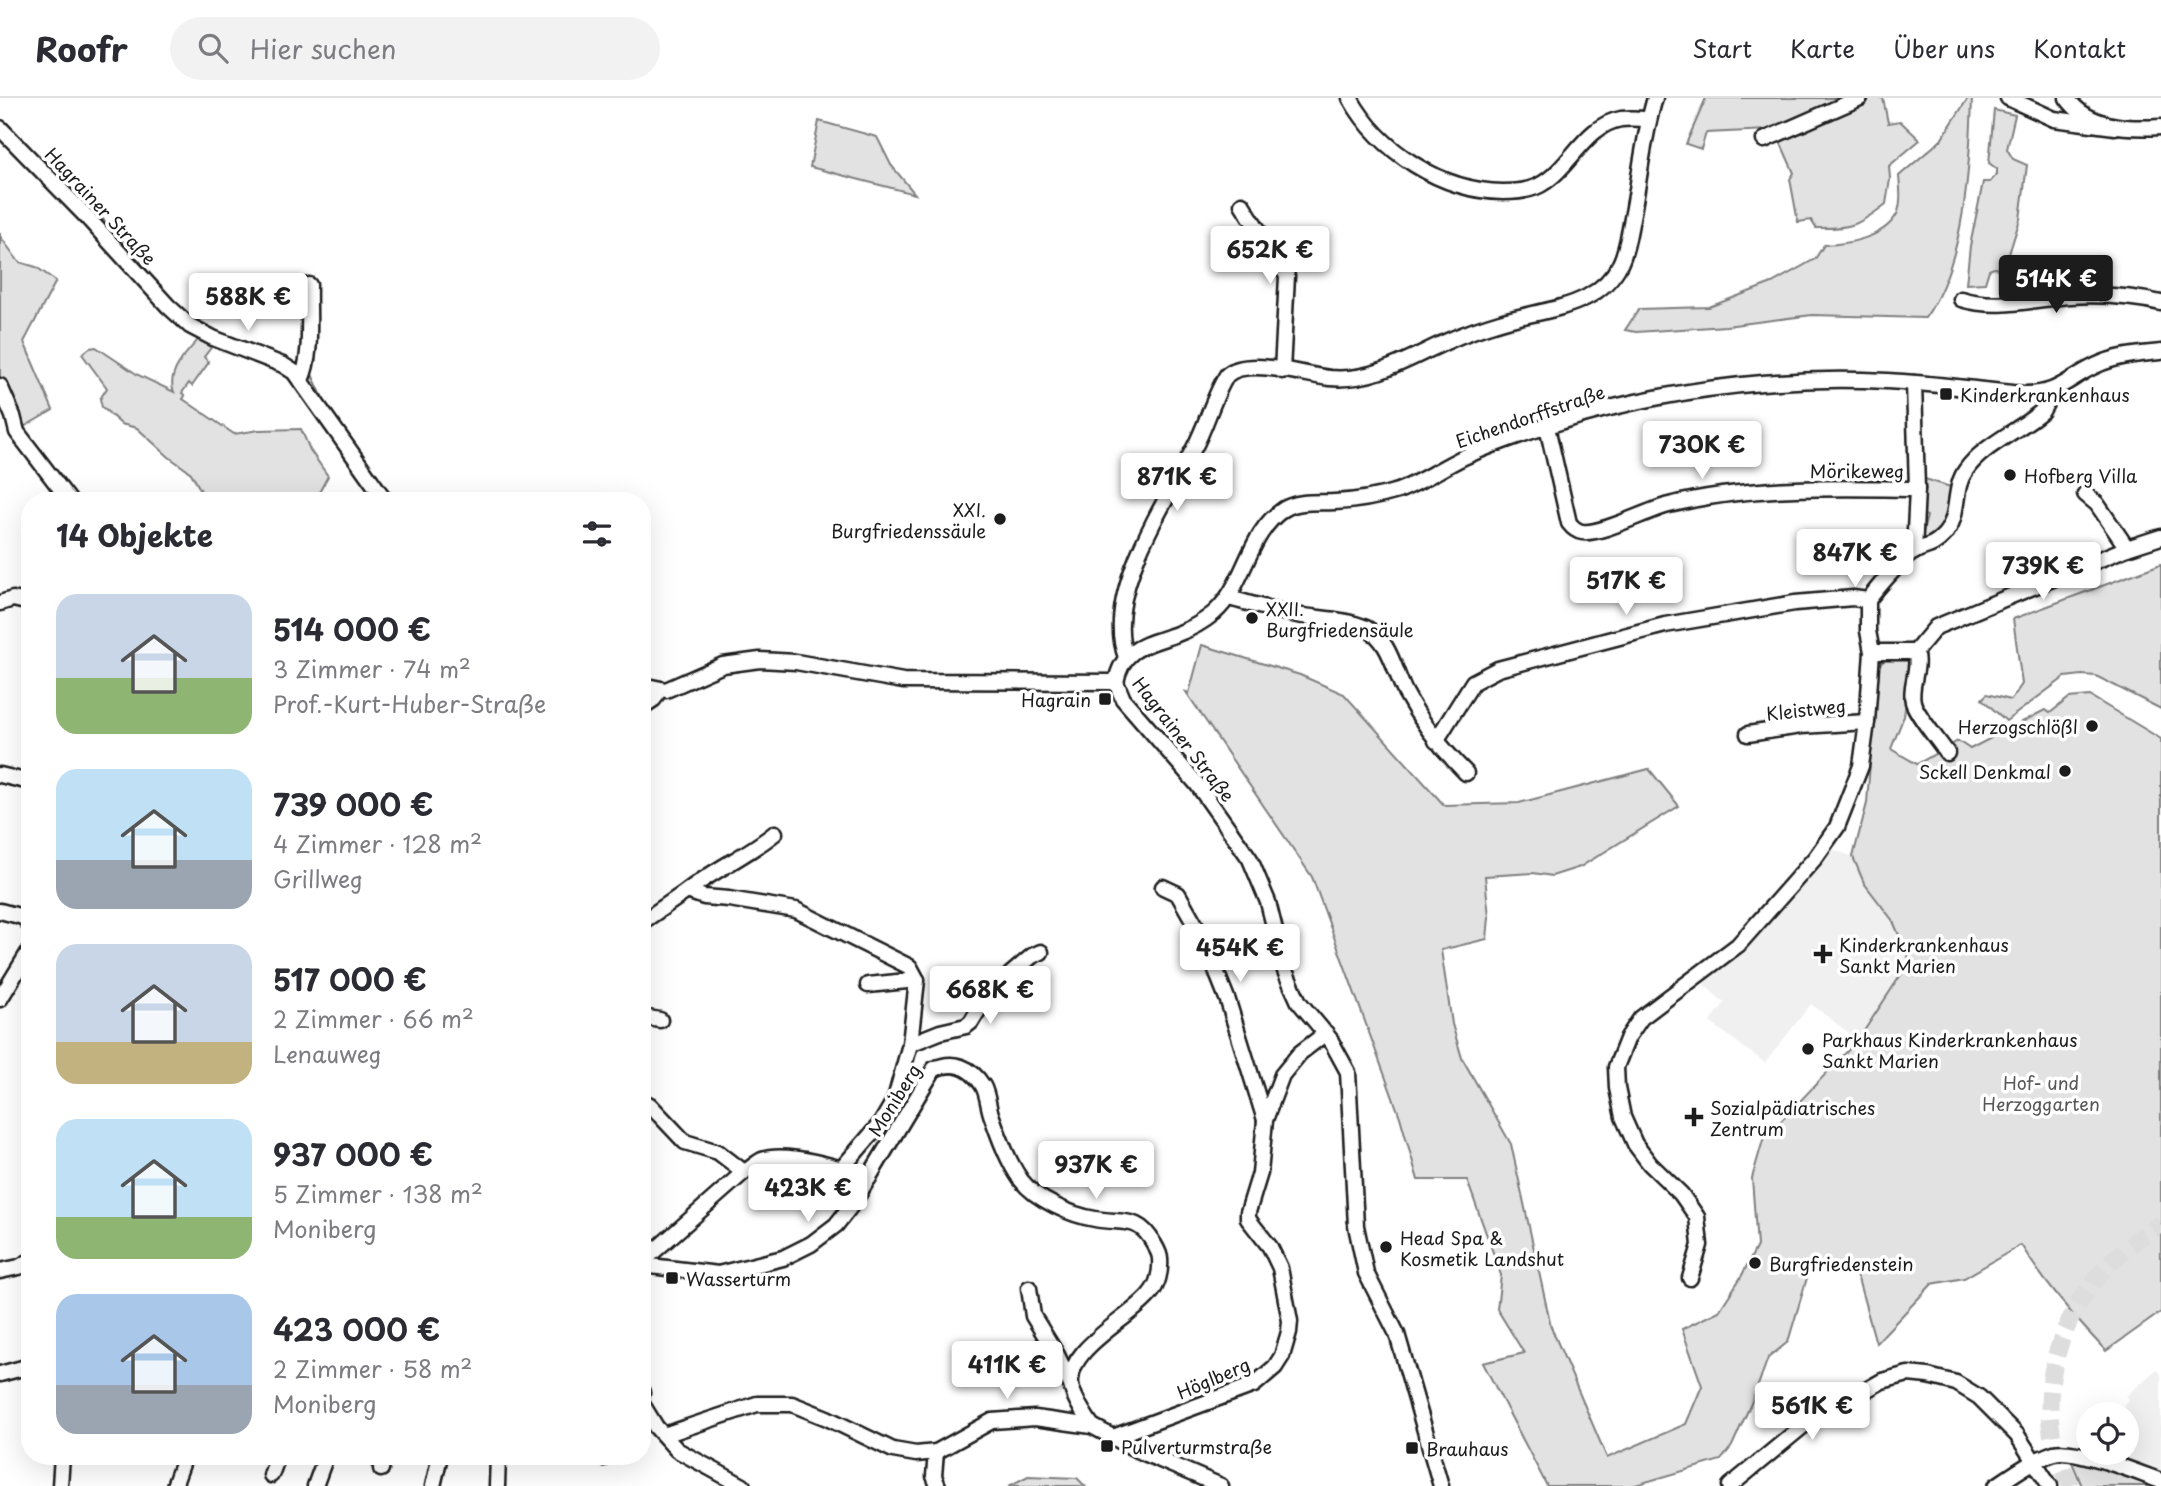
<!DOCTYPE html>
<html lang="de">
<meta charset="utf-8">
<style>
body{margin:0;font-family:"Playpen Sans",sans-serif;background:#f2f2f3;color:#2b2b33;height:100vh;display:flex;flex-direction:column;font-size:26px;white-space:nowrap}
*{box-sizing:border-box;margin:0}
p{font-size:23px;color:#7c7c81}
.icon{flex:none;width:38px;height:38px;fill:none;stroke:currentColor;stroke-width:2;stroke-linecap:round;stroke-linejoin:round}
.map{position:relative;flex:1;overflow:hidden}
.side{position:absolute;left:21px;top:394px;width:630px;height:973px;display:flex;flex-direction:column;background:#fff;border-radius:28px;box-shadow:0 7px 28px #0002}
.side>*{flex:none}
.fabs{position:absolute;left:2076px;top:1304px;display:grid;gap:14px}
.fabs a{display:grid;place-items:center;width:63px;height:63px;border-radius:50%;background:#fff;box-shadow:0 7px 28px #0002;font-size:35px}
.price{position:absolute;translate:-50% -60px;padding:0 16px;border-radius:7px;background:#fff;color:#222;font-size:23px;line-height:46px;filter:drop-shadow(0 2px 4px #0008)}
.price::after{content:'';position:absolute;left:50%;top:42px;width:21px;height:16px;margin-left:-10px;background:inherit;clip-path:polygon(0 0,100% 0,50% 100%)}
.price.on{background:#1c1c1c;color:#fff}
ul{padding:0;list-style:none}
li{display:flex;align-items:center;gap:21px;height:175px;padding:0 35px}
li span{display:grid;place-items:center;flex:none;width:196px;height:140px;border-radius:21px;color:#555}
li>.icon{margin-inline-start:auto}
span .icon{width:84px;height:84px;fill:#fffc;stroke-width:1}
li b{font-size:30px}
h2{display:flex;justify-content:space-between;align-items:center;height:84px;padding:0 35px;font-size:30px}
header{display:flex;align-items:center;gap:42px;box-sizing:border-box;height:98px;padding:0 35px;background:#fff;border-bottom:2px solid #e1e1e2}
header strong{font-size:33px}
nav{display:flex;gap:38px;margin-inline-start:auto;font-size:24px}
.search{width:490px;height:63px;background:#f2f2f3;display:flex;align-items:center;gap:18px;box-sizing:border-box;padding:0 24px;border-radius:38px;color:#7c7c81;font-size:26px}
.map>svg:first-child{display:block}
.built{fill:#f0f0f0}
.green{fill:#e2e2e2;stroke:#7f7f7f;stroke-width:2}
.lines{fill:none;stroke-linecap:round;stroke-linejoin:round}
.stream{stroke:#7a7a7a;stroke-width:2.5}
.major-tunnel{stroke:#ddd;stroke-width:18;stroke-dasharray:18 9;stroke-linecap:butt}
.minor-casing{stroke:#1c1c1c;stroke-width:19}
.minor{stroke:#fff;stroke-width:14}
.poi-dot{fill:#1c1c1c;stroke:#fff;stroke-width:2.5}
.labels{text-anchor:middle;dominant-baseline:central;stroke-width:7;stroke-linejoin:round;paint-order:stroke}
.street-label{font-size:18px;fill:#1c1c1c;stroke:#fff}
.poi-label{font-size:18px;fill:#1c1c1c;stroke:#fff;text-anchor:start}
.park-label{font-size:18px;fill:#575757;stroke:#fff}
</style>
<header>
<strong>Roofr</strong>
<div class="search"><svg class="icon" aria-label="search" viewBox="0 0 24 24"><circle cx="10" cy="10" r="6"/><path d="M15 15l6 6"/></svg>Hier suchen</div>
<nav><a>Start</a><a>Karte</a><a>Über uns</a><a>Kontakt</a></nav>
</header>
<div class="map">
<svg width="2161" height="1388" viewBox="0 0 2161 1388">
<rect width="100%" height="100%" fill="#fff"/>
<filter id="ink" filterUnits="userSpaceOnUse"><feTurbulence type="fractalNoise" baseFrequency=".0143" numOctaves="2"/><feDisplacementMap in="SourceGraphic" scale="14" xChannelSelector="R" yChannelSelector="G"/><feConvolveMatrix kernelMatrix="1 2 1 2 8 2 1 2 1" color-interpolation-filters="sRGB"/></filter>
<g filter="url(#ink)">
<!-- built -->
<g class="built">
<polygon points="1830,750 1853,759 1864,785 1893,823 1910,863 1858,942 1811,906 1765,965 1710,924 1725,905 1703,886 1748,848"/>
<polygon points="2157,1271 2161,1277 2161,1374 2113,1355 2126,1354 2126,1316 2118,1316 2129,1301 2126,1298"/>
</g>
<!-- green -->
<g class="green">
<polygon points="1706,0 1854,0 1776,35 1769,32 1706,35 1701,51 1686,46"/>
<path d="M1872,0H1883L1888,25L1900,23L1920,42L1889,68L1890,81L1886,106C1859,127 1851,131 1816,130L1811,122L1798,124L1790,81L1794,75L1779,41Z"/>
<path d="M1968,0H1972C1970,67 1965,165 1925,220L1812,217L1726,228L1636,234L1625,232L1639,211L1709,209L1772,185L1815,161L1824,147C1848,146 1884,140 1897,116C1902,105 1900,90 1899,78L1941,42Z"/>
<polygon points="1994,12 2015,17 2007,51 2013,61 2027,67 2020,121 2004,172 1994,170 1989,172 1985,185 1966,186 1970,148 1983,84 1990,84 1997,76 1997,71 1989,65"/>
<polygon points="819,23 877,39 891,67 915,96 810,69"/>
<polygon points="0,134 0,138 19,164 36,169 56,183 24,244 53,312 22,330 0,293"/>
<path d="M198,242L213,247L204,259L209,264L192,288L189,285L182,295L185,298L183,301L234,336L259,332L301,331L310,352L328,378L315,402H206L191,375L169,359L137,330L121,326L102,309L100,301L107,290L82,256L90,250L96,249L138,277L174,294C166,276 186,255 198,242Z"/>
<polygon points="1925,381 1957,391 1943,433 1922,445 1921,442 1927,418 1922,416"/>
<polygon points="2161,466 2161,611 2096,578 2082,577 2065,579 2006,623 1982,601 1987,596 2011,602 2022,586 2013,521"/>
<path d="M1202,547L1300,577L1344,596L1444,707L1519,705L1649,671L1679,708L1580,769L1552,778L1533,775L1485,778L1489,819L1487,841L1441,852L1452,926L1462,960L1511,1046L1551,1229L1607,1360L1686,1326L1702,1288L1682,1231L1719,1213L1741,1179L1757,1148L1752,1080L1763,1042L1858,942L1910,863L1893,823L1864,785L1853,759L1867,705L1877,570L1886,560L1906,559L1912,564L1904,618L1891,651L1917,666L1958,643L1970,651L2045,612L2050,615L2069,600L2090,598L2161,641V1214L2106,1253C2075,1220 2045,1186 2021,1147L1964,1180L1932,1186L1876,1245L1858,1181L1851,1170L1809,1173L1788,1244L1768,1260L1753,1301L1732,1348L1721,1362L1632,1388H1547L1483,1265L1524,1255L1497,1211L1501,1177L1467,1082H1418L1400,1019L1312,779L1186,594L1189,595Z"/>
<polygon points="2071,1362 2111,1368 2161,1388 2082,1388"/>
<polygon points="1028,1378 1077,1380 1085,1388 1009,1388"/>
</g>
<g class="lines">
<!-- stream -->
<g class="stream">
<polyline points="88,106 124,143 154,182"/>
<polyline points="265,253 297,266"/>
<polyline points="312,277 327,309"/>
<polyline points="389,396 395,402"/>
</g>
<!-- major-tunnel -->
<path class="major-tunnel" d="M2071,1388C2065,1375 2058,1362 2054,1348C2034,1259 2083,1170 2161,1126"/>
<defs>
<g id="minor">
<path d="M1350,0C1380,54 1442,93 1503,94C1515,94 1529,93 1540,87C1570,71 1585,27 1621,21C1630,20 1640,21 1648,21"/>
<polyline points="2008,0 2054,21 2115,29"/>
<path d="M2067,0C2088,30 2128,31 2161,29"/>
<polyline points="0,30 85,117 168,208 190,228 213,240 283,267 294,274 385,402"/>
<polyline points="1764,42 1860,0"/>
<polyline points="1242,106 1287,178 1282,273"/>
<path d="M1961,201C1996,212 2034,201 2069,198C2100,196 2131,198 2161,205"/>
<path d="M301,282C313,258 308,214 309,187"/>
<polyline points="0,288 13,318 17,334 69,402"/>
<path d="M1547,329L1569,425C1572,429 1576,433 1582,434C1601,437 1648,412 1669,407C1750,387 1834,390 1917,391"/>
<polyline points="2085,396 2097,406 2127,450"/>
<polyline points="1914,454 1917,391 1914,285"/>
<path d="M1229,500C1252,506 1274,513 1297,517C1320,521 1346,521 1366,530C1390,542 1394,572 1405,594C1421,624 1442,651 1466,675"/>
<polyline points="0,505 13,501 30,505"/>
<path d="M1872,554H1915C1921,570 1909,587 1913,604C1916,616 1939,643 1947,655"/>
<polyline points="1915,554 1936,529 2127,450 2161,439"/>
<path d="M1126,559C1102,497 1166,404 1194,350C1207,326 1213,299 1227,277C1247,259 1304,277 1330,280C1374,284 1411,259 1450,242C1466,235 1483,229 1500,224C1526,216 1563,212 1587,199C1600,192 1613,180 1620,166C1627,152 1629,135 1632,120C1640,80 1643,39 1655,0"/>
<path d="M1116,584C1123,548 1147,547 1177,536C1191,531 1203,524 1214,515C1246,487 1247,435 1284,411C1299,402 1318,405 1335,404C1356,403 1378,399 1398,393C1421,384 1441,370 1464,359C1501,342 1543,329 1583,317C1681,290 1785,278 1887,283C1932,285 1978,292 2023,296C2058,297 2067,281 2095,268C2115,258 2139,256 2161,254"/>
<polyline points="1116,584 1123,601 1197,686 1250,761 1268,804 1285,873 1299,904 1330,941 1348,974 1356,1128 1366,1175 1397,1236 1441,1388"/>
<polyline points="642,587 666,592 723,567 760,562 796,564 903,583 1116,584"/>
<polyline points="642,609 654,601 659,592"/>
<polyline points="1748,636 1801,628 1867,624"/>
<polyline points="1436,643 1473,584 1498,571 1665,527 1795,505 1853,500 1868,502"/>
<polyline points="0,677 30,684"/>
<polyline points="1163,789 1178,796 1203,840 1228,903 1265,1022"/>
<path d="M687,793C715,771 748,757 775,735"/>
<polyline points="0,813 23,819 30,827"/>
<polyline points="642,824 687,793 704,799 729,801 796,812 910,869 917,882 910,946 895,1001 881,1025 842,1070"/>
<polyline points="868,887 917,882"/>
<polyline points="0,901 30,852"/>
<polyline points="642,919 660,922"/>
<polyline points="910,946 940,934 966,928 971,924 984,903 1011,876 1032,858 1041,854"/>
<path d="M642,1003L650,1007L685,1044L718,1054L744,1074C750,1071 756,1065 762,1062C787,1053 845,1071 869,1080"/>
<polyline points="642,1164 744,1074"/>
<path d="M642,1167L718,1176L783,1160L811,1146L836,1127L854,1104L934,971C954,962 971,969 983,988C988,997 988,1009 992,1019C999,1039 1008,1064 1021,1082C1036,1102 1071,1117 1095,1121C1122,1126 1139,1117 1154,1146C1157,1151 1160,1156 1160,1161C1161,1173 1158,1187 1150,1196C1131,1221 1061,1252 1072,1291C1076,1304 1084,1316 1092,1328"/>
<polyline points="0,1173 19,1169 30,1163"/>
<path d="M1690,1180L1700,1147L1697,1119L1681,1096L1650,1066L1635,1046L1623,1019L1617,990L1616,969L1628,939L1641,920L1738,847L1815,760L1837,729L1861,668L1867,624L1872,554L1868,533V502C1881,486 1896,467 1912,455C1924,447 1931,451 1944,437C1961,418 1952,391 1966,372C1982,348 2020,332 2042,313L2047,304L2049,294"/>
<polyline points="1029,1190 1033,1218 1057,1257 1071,1287"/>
<polyline points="0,1276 30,1268"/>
<polyline points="642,1294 642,1296"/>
<polyline points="642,1306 656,1329 677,1352 743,1388"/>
<polyline points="664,1337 757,1306 792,1306 827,1320 893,1352 916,1356 936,1354 992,1323 1035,1320 1092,1328 1137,1352 1221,1388"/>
<polyline points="1113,1339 1254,1287 1275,1269 1282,1258 1289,1234 1290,1223 1280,1170 1270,1149 1248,1121 1248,1114 1260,1075 1265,1022 1282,977 1300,955 1326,935"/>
<polyline points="936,1354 934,1378 938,1388"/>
<polyline points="603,1360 606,1358"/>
<polyline points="381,1371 384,1358"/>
<polyline points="271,1377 278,1358"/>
<polyline points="60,1388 62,1358"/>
<polyline points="174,1388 185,1358"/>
<polyline points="315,1388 326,1358"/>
<polyline points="433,1388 440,1358"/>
<polyline points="497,1388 498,1358"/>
<polyline points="1730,1388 1803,1328 1882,1283 1908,1276 1928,1278 1956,1285 1979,1299 2017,1337 2050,1388"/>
<path d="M1996,1388C2014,1376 2033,1362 2054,1355C2075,1349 2139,1375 2161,1383"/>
</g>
</defs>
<!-- minor casing -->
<use href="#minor" class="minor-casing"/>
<!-- minor -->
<use href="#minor" class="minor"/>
</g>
</g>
<!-- markers -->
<g class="poi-dot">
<rect x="1939" y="289" width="14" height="14" rx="3.5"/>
<circle cx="2010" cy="377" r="7"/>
<circle cx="1000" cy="421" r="7"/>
<circle cx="1252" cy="520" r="7"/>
<rect x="1098" y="594" width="14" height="14" rx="3.5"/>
<circle cx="2092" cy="628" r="7"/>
<circle cx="2065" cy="673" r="7"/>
<path d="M1819.5 845.5h7v7h7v7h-7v7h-7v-7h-7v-7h7z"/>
<circle cx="1808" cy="951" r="7"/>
<path d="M1690.5 1008.5h7v7h7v7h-7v7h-7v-7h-7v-7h7z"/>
<circle cx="1386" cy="1149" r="7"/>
<circle cx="1755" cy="1165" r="7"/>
<rect x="665" y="1173" width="14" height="14" rx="3.5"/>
<rect x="1100" y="1341" width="14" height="14" rx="3.5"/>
<rect x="1405" y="1343" width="14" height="14" rx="3.5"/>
</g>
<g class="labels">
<!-- street labels -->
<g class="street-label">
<text transform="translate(101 108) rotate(47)">Hagrainer Straße</text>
<text transform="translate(1530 318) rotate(-19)">Eichendorffstraße</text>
<text x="1857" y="372">Mörikeweg</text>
<text transform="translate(1806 611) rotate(-6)">Kleistweg</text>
<text transform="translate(1184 641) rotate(52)">Hagrainer Straße</text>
<text transform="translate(894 1002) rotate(-58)">Moniberg</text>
<text transform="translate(1213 1280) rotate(-23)">Höglberg</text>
</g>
<!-- poi labels -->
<g class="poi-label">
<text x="1960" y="296">Kinderkrankenhaus</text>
<text x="2024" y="377">Hofberg Villa</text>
<text x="986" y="411" text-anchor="end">XXI.<tspan x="986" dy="21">Burgfriedenssäule</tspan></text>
<text x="1266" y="510">XXII.<tspan x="1266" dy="21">Burgfriedensäule</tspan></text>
<text x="1091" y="601" text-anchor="end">Hagrain</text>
<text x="2078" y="628" text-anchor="end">Herzogschlößl</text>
<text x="2051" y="673" text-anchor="end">Sckell Denkmal</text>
<text x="1839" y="846">Kinderkrankenhaus<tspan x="1839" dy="21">Sankt Marien</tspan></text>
<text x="1822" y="941">Parkhaus Kinderkrankenhaus<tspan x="1822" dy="21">Sankt Marien</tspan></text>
<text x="1710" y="1009">Sozialpädiatrisches<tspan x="1710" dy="21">Zentrum</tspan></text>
<text x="1400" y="1139">Head Spa &amp;<tspan x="1400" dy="21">Kosmetik Landshut</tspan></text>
<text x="1769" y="1165">Burgfriedenstein</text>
<text x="686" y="1180">Wasserturm</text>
<text x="1121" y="1348">Pulverturmstraße</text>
<text x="1426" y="1350">Brauhaus</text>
</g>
<!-- park labels -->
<g class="park-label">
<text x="2041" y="984">Hof- und<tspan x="2041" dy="21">Herzoggarten</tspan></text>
</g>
</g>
</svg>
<div class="fabs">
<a><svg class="icon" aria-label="locate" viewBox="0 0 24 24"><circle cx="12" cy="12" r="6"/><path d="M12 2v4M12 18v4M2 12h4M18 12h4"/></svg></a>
</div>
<b class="price" style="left:1270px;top:188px">652K €</b>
<b class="price on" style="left:2056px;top:217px">514K €</b>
<b class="price" style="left:248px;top:235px">588K €</b>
<b class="price" style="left:1702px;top:383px">730K €</b>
<b class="price" style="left:1177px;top:415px">871K €</b>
<b class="price" style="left:1855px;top:491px">847K €</b>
<b class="price" style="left:2043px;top:504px">739K €</b>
<b class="price" style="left:1626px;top:519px">517K €</b>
<b class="price" style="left:1240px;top:886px">454K €</b>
<b class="price" style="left:990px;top:928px">668K €</b>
<b class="price" style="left:1096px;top:1103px">937K €</b>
<b class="price" style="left:808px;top:1126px">423K €</b>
<b class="price" style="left:1007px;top:1303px">411K €</b>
<b class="price" style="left:1812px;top:1344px">561K €</b>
<section class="side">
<h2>14 Objekte<svg class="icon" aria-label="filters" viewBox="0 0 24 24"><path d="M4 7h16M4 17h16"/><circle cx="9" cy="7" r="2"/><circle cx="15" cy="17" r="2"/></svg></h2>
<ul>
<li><span style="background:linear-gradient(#c9d6e8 60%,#8fb573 0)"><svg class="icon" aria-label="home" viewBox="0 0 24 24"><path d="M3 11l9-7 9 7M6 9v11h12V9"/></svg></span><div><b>514 000 €</b><p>3 Zimmer · 74 m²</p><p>Prof.-Kurt-Huber-Straße</p></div></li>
<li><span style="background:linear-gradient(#bfe0f5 65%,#9aa5b1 0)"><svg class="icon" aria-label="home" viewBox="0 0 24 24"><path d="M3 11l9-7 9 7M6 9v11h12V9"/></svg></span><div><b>739 000 €</b><p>4 Zimmer · 128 m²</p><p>Grillweg</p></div></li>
<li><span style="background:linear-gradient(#c9d6e8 70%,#c2b280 0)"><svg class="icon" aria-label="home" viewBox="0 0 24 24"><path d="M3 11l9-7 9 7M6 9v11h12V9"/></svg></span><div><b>517 000 €</b><p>2 Zimmer · 66 m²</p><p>Lenauweg</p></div></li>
<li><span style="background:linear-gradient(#bfe0f5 70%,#8fb573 0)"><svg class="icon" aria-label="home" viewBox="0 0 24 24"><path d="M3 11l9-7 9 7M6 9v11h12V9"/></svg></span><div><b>937 000 €</b><p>5 Zimmer · 138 m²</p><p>Moniberg</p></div></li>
<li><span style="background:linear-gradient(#a9c7e8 65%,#9aa5b1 0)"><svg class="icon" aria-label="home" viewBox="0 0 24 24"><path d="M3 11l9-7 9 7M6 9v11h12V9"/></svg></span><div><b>423 000 €</b><p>2 Zimmer · 58 m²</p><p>Moniberg</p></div></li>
</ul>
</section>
</div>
